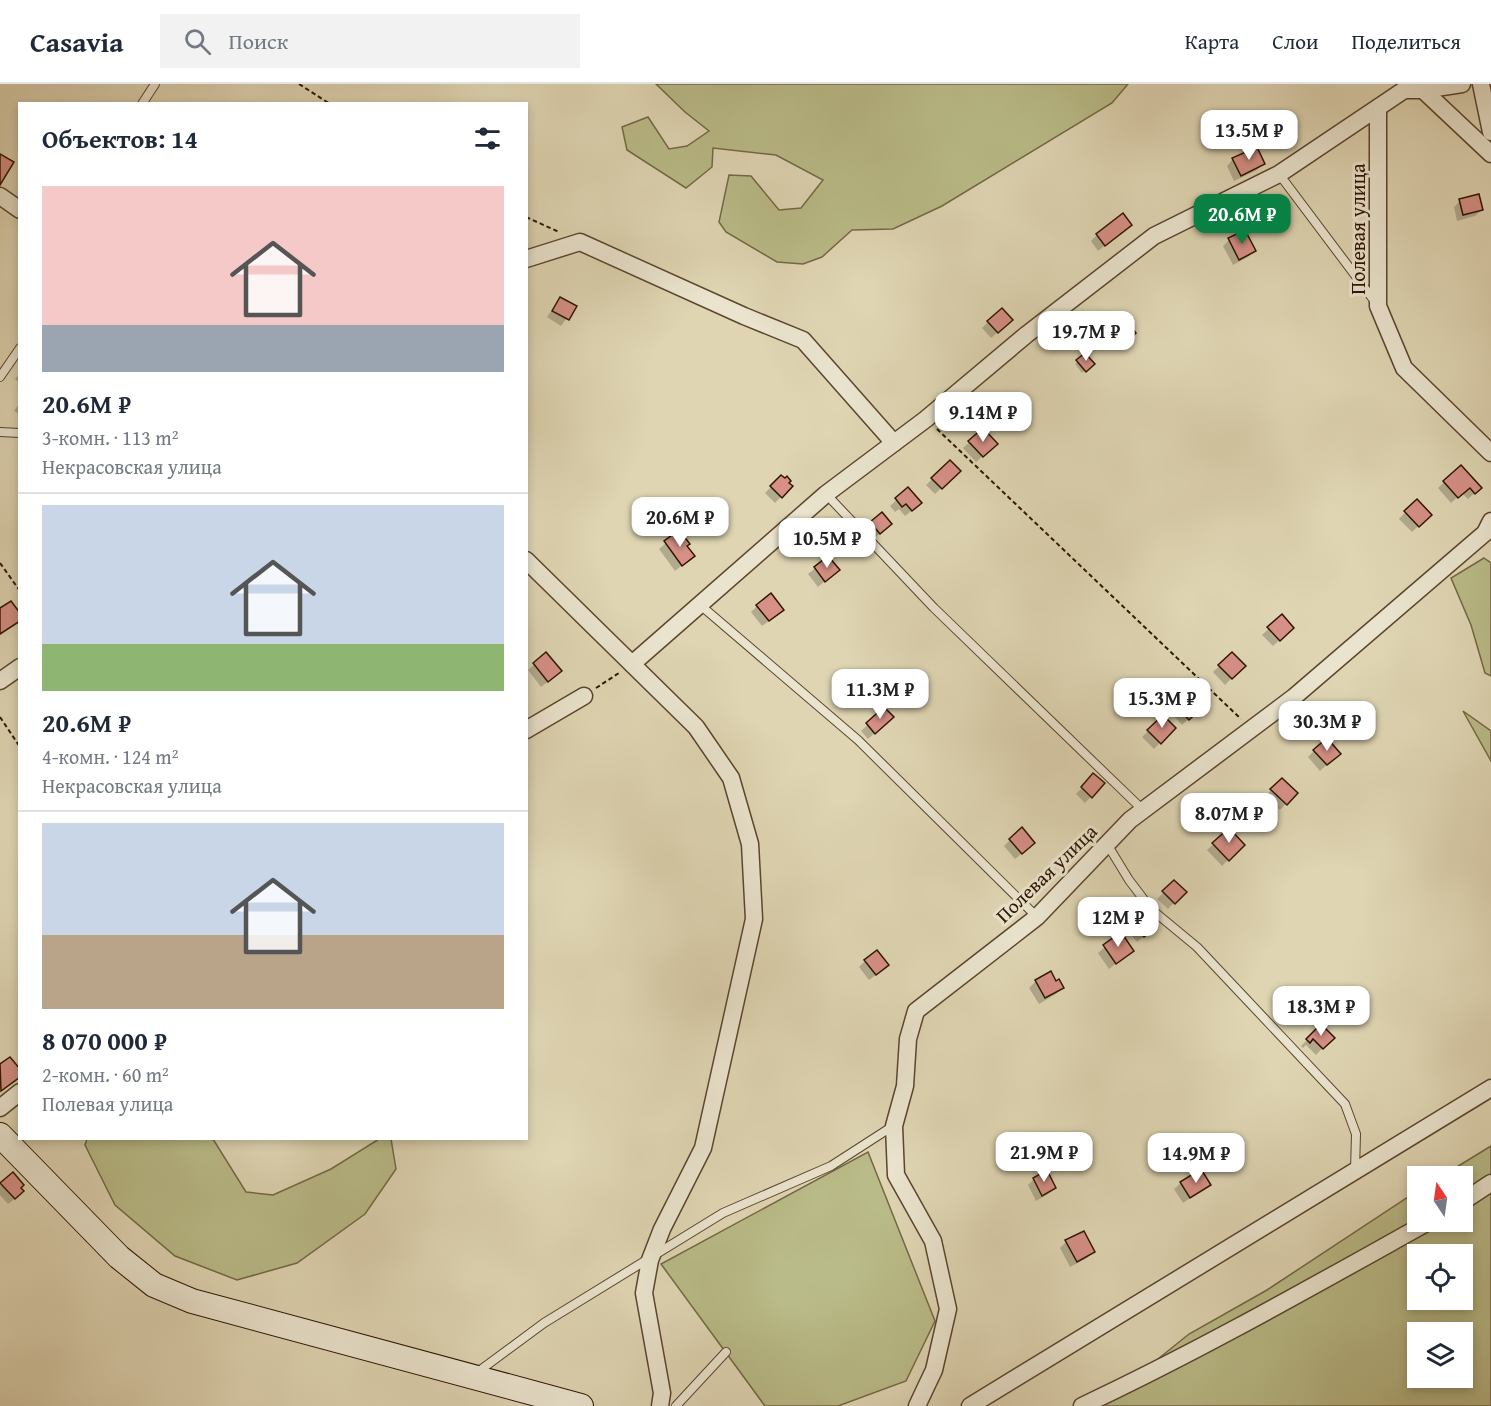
<!DOCTYPE html>
<html lang="ru">
<meta charset="utf-8">
<style>
body{margin:0;font-family:"Gentium Book Plus",serif;background:#f2f2f3;color:#1f2937;height:100vh;display:flex;flex-direction:column;font-size:22px;white-space:nowrap}
*{box-sizing:border-box;margin:0}
p{font-size:20px;color:#747a83}
.icon{flex:none;width:33px;height:33px;fill:none;stroke:currentColor;stroke-width:2;stroke-linecap:round;stroke-linejoin:round}
.map{position:relative;flex:1;overflow:hidden}
.sheet{position:absolute;left:18px;top:18px;width:510px;height:1038px;display:flex;flex-direction:column;background:#fff;border-radius:0px;box-shadow:0 3px 9px #0003}
.sheet>*{flex:none}
.needle{width:39px;rotate:347deg}
.fabs{position:absolute;left:1407px;top:1082px;display:grid;gap:12px}
.fabs a{display:grid;place-items:center;width:66px;height:66px;border-radius:0px;background:#fff;box-shadow:0 3px 9px #0003;font-size:30px}
.price{position:absolute;translate:-50% -51px;padding:0 14px;border-radius:12px;background:#fff;color:#222;font-size:20px;line-height:39px;filter:drop-shadow(0 2px 3px #0008)}
.price::after{content:'';position:absolute;left:50%;top:36px;width:18px;height:14px;margin-left:-9px;background:inherit;clip-path:polygon(0 0,100% 0,50% 100%)}
.price.on{background:#0b8043;color:#fff}
ul{padding:0;list-style:none}
li{display:grid;align-content:center;gap:12px;height:318px;padding:0 24px}
li+li{border-top:2px solid #e0e1e3}
li span{display:grid;place-items:center;height:186px;border-radius:0px;color:#555}
li>.icon{margin-inline-start:auto}
span .icon{width:108px;height:108px;fill:#fffc;stroke-width:1}
li b{font-size:26px}
h2{display:flex;justify-content:space-between;align-items:center;height:72px;padding:0 24px;font-size:26px}
header{display:flex;align-items:center;gap:36px;box-sizing:border-box;height:84px;padding:0 30px;background:#fff;border-bottom:2px solid #e0e1e3}
header strong{font-size:28px}
nav{display:flex;gap:33px;margin-inline-start:auto;font-size:21px}
.search{width:420px;height:54px;background:#f2f2f3;display:flex;align-items:center;gap:15px;box-sizing:border-box;padding:0 21px;border-radius:0px;color:#747a83;font-size:22px}
.map>svg:first-child{display:block}
.green{fill:#b9bb88;stroke:#746844;stroke-width:1.5;fill-rule:evenodd}
.shadow{fill:#0003}
.building{fill:#d69086;stroke:#2f1500;stroke-width:1.5}
.lines{fill:none;stroke-linecap:round;stroke-linejoin:round}
.lane-casing{stroke:#5b452d;stroke-width:10}
.street-casing{stroke:#5b452d;stroke-width:19}
.secondary-casing{stroke:#2f1500;stroke-width:26}
.path{stroke:#2f1500;stroke-width:2;stroke-dasharray:4.5 3;stroke-linecap:butt}
.lane{stroke:#eae4ce;stroke-width:8}
.street{stroke:#eae4ce;stroke-width:16}
.secondary{stroke:#eae4ce;stroke-width:24}
.labels{text-anchor:middle;dominant-baseline:central;stroke-width:6;stroke-linejoin:round;paint-order:stroke}
.street-label{font-size:20px;fill:#2f1500;stroke:#eae4ce}
</style>
<header>
<strong>Casavia</strong>
<div class="search"><svg class="icon" aria-label="search" viewBox="0 0 24 24"><circle cx="10" cy="10" r="6"/><path d="M15 15l6 6"/></svg>Поиск</div>
<nav><a>Карта</a><a>Слои</a><a>Поделиться</a></nav>
</header>
<div class="map">
<svg width="1491" height="1322" viewBox="0 0 1491 1322">
<rect width="100%" height="100%" fill="#dfd5b3"/>
<filter id="stains"><feTurbulence type="fractalNoise" baseFrequency=".00333" numOctaves="4"/><feColorMatrix values="0 0 0 0 .2 0 0 0 0 .09 0 0 0 0 .02 0 0 0 .5 -.17"/></filter>
<radialGradient id="worn" r=".72"><stop offset=".6" stop-color="#630" stop-opacity="0"/><stop offset="1" stop-color="#630" stop-opacity=".3"/></radialGradient>
<!-- green -->
<g class="green">
<polygon points="656,0 1128,0 1112,19 942,122 893,145 852,146 822,173 803,180 777,178 726,148 719,138 729,91 751,92 779,126 801,124 823,96 776,71 713,64 712,83 686,104 627,66 622,43 648,33 669,65 687,62 709,47 685,28"/>
<polygon points="1484,474 1491,479 1491,592 1485,589 1471,541 1451,494"/>
<polygon points="1463,627 1491,647 1491,677"/>
<polygon points="87,1055 213,1055 246,1108 273,1111 331,1085 379,1055 391,1055 396,1085 365,1130 297,1179 237,1196 175,1172 115,1121 85,1061"/>
<path d="M1491,1062V1322H1089L1123,1303L1189,1250L1267,1206L1417,1107L1418,1137H1462V1092H1442ZM1418,1170H1462V1215H1418ZM1418,1248H1462V1293H1418Z"/>
<polygon points="868,1068 935,1237 906,1297 838,1322 765,1322 661,1180"/>
</g>
<!-- shadow -->
<g class="shadow">
<polygon points="1233,75 1263,80 1257,86 1234,97 1227,82"/>
<polygon points="1460,117 1482,126 1475,132 1457,137 1454,123"/>
<polygon points="1123,147 1098,167 1091,157 1097,151"/>
<polygon points="1229,156 1254,167 1248,173 1233,181 1223,162"/>
<polygon points="560,215 575,223 561,242 547,233"/>
<polygon points="988,238 1005,242 991,254 982,244"/>
<polygon points="1110,243 1128,255 1115,265 1104,249"/>
<polygon points="1085,271 1093,280 1082,289 1075,280"/>
<polygon points="20,289 20,299 15,295"/>
<polygon points="20,318 20,330 14,327"/>
<polygon points="983,346 996,360 976,378 963,364"/>
<polygon points="950,378 959,387 935,410 926,401"/>
<polygon points="781,393 791,402 775,419 765,409"/>
<polygon points="1444,398 1480,404 1468,415 1462,409 1451,419 1438,404"/>
<polygon points="908,405 914,425 905,432 899,425 895,428 890,422"/>
<polygon points="1416,417 1430,431 1412,448 1399,435"/>
<polygon points="871,439 884,446 873,455 865,445"/>
<polygon points="679,448 685,463 686,478 675,487 659,465"/>
<polygon points="828,474 831,492 818,503 808,490"/>
<polygon points="757,522 776,532 762,542 751,528"/>
<polygon points="1282,532 1286,550 1273,562 1262,551"/>
<polygon points="546,570 554,593 541,603 528,586"/>
<polygon points="1232,570 1244,582 1225,601 1213,588"/>
<polygon points="1193,610 1203,621 1182,641 1172,630"/>
<polygon points="884,625 892,633 868,655 861,647"/>
<polygon points="1163,633 1174,644 1154,665 1142,653"/>
<polygon points="1314,667 1332,676 1320,687 1308,673"/>
<polygon points="1094,691 1103,700 1085,719 1076,710"/>
<polygon points="1282,696 1296,709 1280,726 1265,712"/>
<polygon points="1229,746 1243,761 1222,782 1207,766"/>
<polygon points="1010,756 1027,765 1015,775 1004,762"/>
<polygon points="1174,798 1184,808 1168,825 1157,815"/>
<polygon points="1138,825 1148,849 1137,858 1125,844 1123,847 1119,842"/>
<polygon points="1120,851 1132,867 1109,885 1098,869"/>
<polygon points="865,877 881,887 869,896 859,883"/>
<polygon points="1050,889 1056,899 1062,904 1056,910 1039,920 1029,904 1036,897"/>
<polygon points="1321,942 1332,954 1316,971 1306,961 1303,964 1301,962"/>
<polygon points="12,1090 16,1114 8,1120 0,1111 0,1101"/>
<polygon points="1034,1095 1055,1104 1048,1110 1036,1117 1028,1101"/>
<polygon points="1181,1099 1209,1101 1183,1119 1174,1105"/>
<polygon points="1066,1158 1093,1168 1087,1174 1070,1183 1060,1164"/>
</g>
<!-- building -->
<g class="building">
<polygon points="1257,63 1265,80 1241,92 1232,74"/>
<polygon points="0,70 14,78 0,101"/>
<polygon points="1479,110 1483,126 1463,131 1459,115"/>
<polygon points="1123,129 1132,141 1105,162 1096,150"/>
<polygon points="1245,146 1256,167 1239,176 1228,154"/>
<polygon points="560,213 577,222 569,236 552,227"/>
<polygon points="1002,224 1013,236 998,249 987,237"/>
<polygon points="1123,232 1136,249 1122,260 1109,242"/>
<polygon points="1085,269 1095,280 1086,288 1076,276"/>
<polygon points="983,344 998,360 983,373 968,357"/>
<polygon points="950,376 961,387 942,405 931,394"/>
<polygon points="1461,381 1482,404 1475,410 1470,404 1458,414 1443,397"/>
<polygon points="781,391 785,394 787,392 791,397 789,399 793,402 782,414 770,402"/>
<polygon points="908,403 922,419 912,427 906,420 902,423 895,414"/>
<polygon points="1417,415 1432,431 1419,443 1404,427"/>
<polygon points="882,428 892,440 880,450 870,438"/>
<polygon points="679,446 690,460 687,462 695,472 682,482 664,457"/>
<polygon points="828,472 840,486 825,498 814,483"/>
<polygon points="771,509 784,526 769,537 756,521"/>
<polygon points="11,517 20,529 20,537 0,550 0,524"/>
<polygon points="1282,530 1294,544 1280,557 1267,543"/>
<polygon points="546,568 562,587 548,598 533,579"/>
<polygon points="1232,568 1246,582 1232,595 1218,581"/>
<polygon points="1193,608 1205,621 1189,636 1177,623"/>
<polygon points="884,623 894,633 875,650 866,639"/>
<polygon points="1163,631 1176,644 1161,660 1147,646"/>
<polygon points="1327,654 1341,670 1327,681 1313,666"/>
<polygon points="1093,689 1105,699 1092,714 1081,703"/>
<polygon points="1282,694 1298,709 1287,721 1270,705"/>
<polygon points="1022,743 1035,759 1022,770 1009,755"/>
<polygon points="1229,744 1245,761 1229,777 1212,759"/>
<polygon points="1174,796 1187,808 1175,820 1162,807"/>
<polygon points="1138,823 1156,843 1144,853 1132,839 1130,841 1124,835"/>
<polygon points="1121,848 1134,867 1116,880 1103,861"/>
<polygon points="877,866 889,881 876,891 864,876"/>
<polygon points="1051,887 1056,897 1059,895 1064,904 1045,914 1035,896"/>
<polygon points="1321,940 1335,954 1323,965 1313,955 1310,959 1306,955"/>
<polygon points="10,973 20,985 20,993 1,1007 0,980"/>
<polygon points="1201,1085 1211,1101 1190,1114 1180,1098"/>
<polygon points="1047,1086 1056,1104 1042,1112 1033,1094"/>
<polygon points="13,1088 24,1101 21,1104 24,1107 15,1115 0,1099"/>
<polygon points="1084,1147 1095,1168 1077,1178 1065,1156"/>
</g>
<g class="lines">
<defs>
<g id="lane">
<polyline points="142,20 155,0"/>
<polyline points="1279,90 1376,219"/>
<polyline points="0,293 20,264"/>
<polyline points="0,348 20,349"/>
<polyline points="826,410 934,524 1143,726"/>
<polyline points="699,520 858,656 1037,833"/>
<polyline points="1107,760 1129,796 1151,825 1197,863 1345,1020 1356,1050 1355,1086"/>
<polyline points="475,1290 544,1239 723,1129 831,1082 893,1042"/>
<polyline points="676,1322 726,1268"/>
</g>
<g id="street">
<polyline points="1481,0 1491,48"/>
<polyline points="1423,6 1491,70"/>
<polyline points="1378,24 1378,222 1404,284 1491,369"/>
<polyline points="0,112 20,126"/>
<polyline points="526,175 580,158 744,232 803,256 894,359"/>
<polyline points="526,476 696,643 731,694 750,760 754,835 703,1064 662,1145 650,1176 644,1209 662,1309 660,1322"/>
<polyline points="632,580 826,410 926,335 1026,251 1154,152 1279,90 1404,6 1423,6 1462,0"/>
<polyline points="0,597 20,583"/>
<polyline points="526,646 584,612"/>
<polyline points="0,1024 20,1008"/>
<polyline points="1462,1118 1491,1099"/>
<polyline points="917,1322 934,1286 948,1225 933,1157 896,1091 894,1042 905,1002 908,955 916,927 1037,833 1130,736 1294,613 1485,449 1491,437"/>
<polyline points="970,1322 1491,1004"/>
<path d="M1082,1322C1201,1266 1315,1201 1430,1137"/>
</g>
<polyline id="secondary" points="0,1051 119,1173 154,1201 192,1217 581,1322"/>
</defs>
<!-- lane casing -->
<use href="#lane" class="lane-casing"/>
<!-- street casing -->
<use href="#street" class="street-casing"/>
<!-- secondary casing -->
<use href="#secondary" class="secondary-casing"/>
<!-- path -->
<g class="path">
<polyline points="299,0 330,20"/>
<polyline points="526,133 559,148"/>
<polyline points="937,345 1241,635"/>
<polyline points="0,479 20,507"/>
<polyline points="596,604 619,589"/>
<polyline points="0,633 20,663"/>
</g>
<!-- lane -->
<use href="#lane" class="lane"/>
<!-- street -->
<use href="#street" class="street"/>
<!-- secondary -->
<use href="#secondary" class="secondary"/>
</g>
<g class="labels">
<!-- street labels -->
<g class="street-label">
<text transform="translate(1357 145) rotate(-90)">Полевая улица</text>
<text transform="translate(1046 789) rotate(-44)">Полевая улица</text>
</g>
</g>
<rect width="100%" height="100%" filter="url(#stains)"/>
<rect width="100%" height="100%" fill="url(#worn)"/>
</svg>
<div class="fabs">
<a><svg class="needle" viewBox="-14 -14 28 28"><path d="M0-13l5 13h-10z" fill="#e53935"/><path d="M0 13l5-13h-10z" fill="#747a83"/></svg></a>
<a><svg class="icon" aria-label="locate" viewBox="0 0 24 24"><circle cx="12" cy="12" r="6"/><path d="M12 2v4M12 18v4M2 12h4M18 12h4"/></svg></a>
<a><svg class="icon" aria-label="layers" viewBox="0 0 24 24"><path d="M12 4l9 5-9 5-9-5zM3 14l9 5 9-5"/></svg></a>
</div>
<b class="price" style="left:1249px;top:77px">13.5M ₽</b>
<b class="price on" style="left:1242px;top:161px">20.6M ₽</b>
<b class="price" style="left:1086px;top:278px">19.7M ₽</b>
<b class="price" style="left:983px;top:359px">9.14M ₽</b>
<b class="price" style="left:680px;top:464px">20.6M ₽</b>
<b class="price" style="left:827px;top:485px">10.5M ₽</b>
<b class="price" style="left:880px;top:636px">11.3M ₽</b>
<b class="price" style="left:1162px;top:645px">15.3M ₽</b>
<b class="price" style="left:1327px;top:668px">30.3M ₽</b>
<b class="price" style="left:1229px;top:760px">8.07M ₽</b>
<b class="price" style="left:1118px;top:864px">12M ₽</b>
<b class="price" style="left:1321px;top:953px">18.3M ₽</b>
<b class="price" style="left:1044px;top:1099px">21.9M ₽</b>
<b class="price" style="left:1196px;top:1100px">14.9M ₽</b>
<section class="sheet">
<h2>Объектов: 14<svg class="icon" aria-label="filters" viewBox="0 0 24 24"><path d="M4 7h16M4 17h16"/><circle cx="9" cy="7" r="2"/><circle cx="15" cy="17" r="2"/></svg></h2>
<ul>
<li><span style="background:linear-gradient(#f6c9c9 75%,#9aa5b1 0)"><svg class="icon" aria-label="home" viewBox="0 0 24 24"><path d="M3 11l9-7 9 7M6 9v11h12V9"/></svg></span><div><b>20.6M ₽</b><p>3-комн. · 113 m²</p><p>Некрасовская улица</p></div></li>
<li><span style="background:linear-gradient(#c9d6e8 75%,#8fb573 0)"><svg class="icon" aria-label="home" viewBox="0 0 24 24"><path d="M3 11l9-7 9 7M6 9v11h12V9"/></svg></span><div><b>20.6M ₽</b><p>4-комн. · 124 m²</p><p>Некрасовская улица</p></div></li>
<li><span style="background:linear-gradient(#c9d6e8 60%,#b9a48a 0)"><svg class="icon" aria-label="home" viewBox="0 0 24 24"><path d="M3 11l9-7 9 7M6 9v11h12V9"/></svg></span><div><b>8 070 000 ₽</b><p>2-комн. · 60 m²</p><p>Полевая улица</p></div></li>
</ul>
</section>
</div>
